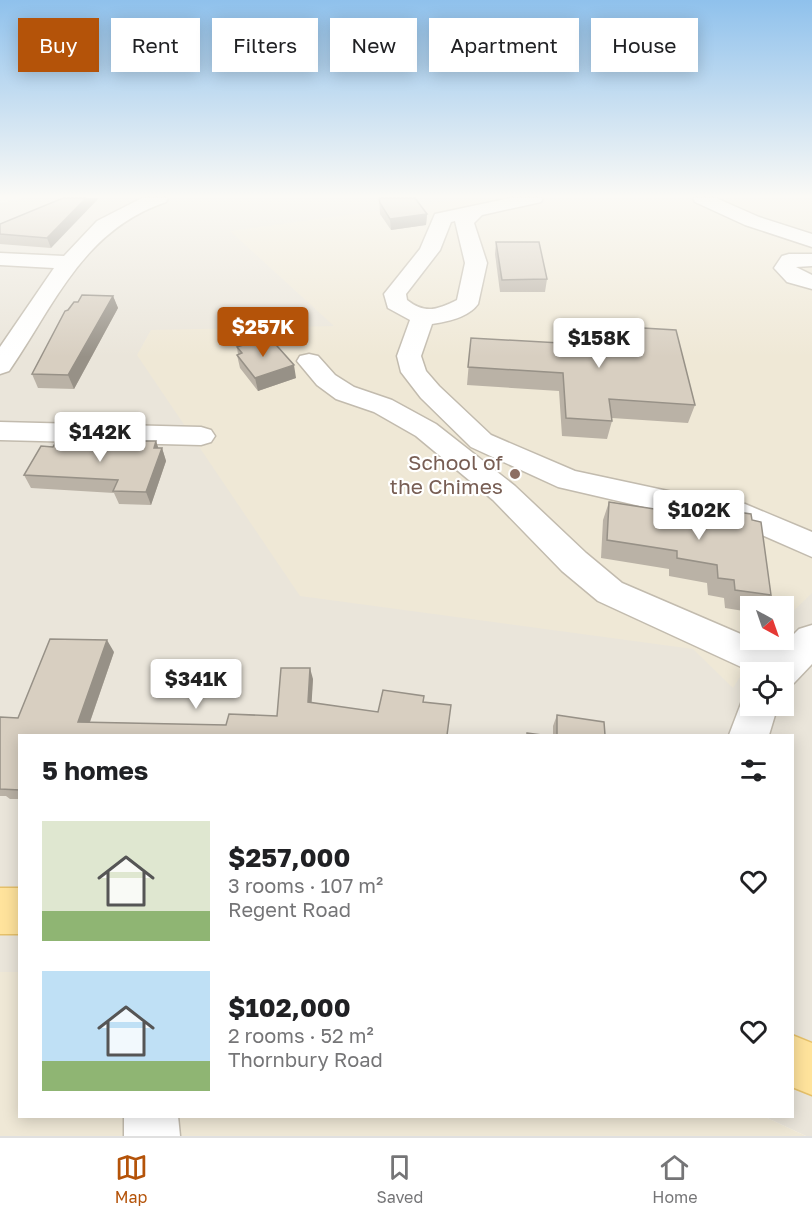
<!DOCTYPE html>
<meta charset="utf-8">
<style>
body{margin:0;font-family:"Golos Text",sans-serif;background:#f6f6f6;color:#202124;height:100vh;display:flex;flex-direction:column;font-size:22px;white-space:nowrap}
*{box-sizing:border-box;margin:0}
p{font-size:20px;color:#757577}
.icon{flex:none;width:33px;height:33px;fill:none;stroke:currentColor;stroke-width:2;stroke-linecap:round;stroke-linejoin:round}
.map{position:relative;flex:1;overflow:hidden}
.panel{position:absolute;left:18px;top:734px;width:776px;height:384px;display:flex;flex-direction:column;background:#fff;border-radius:0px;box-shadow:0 3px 15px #0003}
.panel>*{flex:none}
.guide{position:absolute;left:18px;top:18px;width:777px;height:54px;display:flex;gap:12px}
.needle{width:39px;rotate:140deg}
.fabs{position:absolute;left:740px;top:596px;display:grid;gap:12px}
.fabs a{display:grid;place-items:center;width:54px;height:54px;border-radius:0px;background:#fff;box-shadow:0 3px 15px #0003;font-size:30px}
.price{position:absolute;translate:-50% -51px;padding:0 14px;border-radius:6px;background:#fff;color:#222;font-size:20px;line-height:39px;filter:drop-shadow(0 2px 3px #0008)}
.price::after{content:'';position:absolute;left:50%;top:36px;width:18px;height:14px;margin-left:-9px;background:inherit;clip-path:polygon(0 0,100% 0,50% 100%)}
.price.on{background:#b45309;color:#fff}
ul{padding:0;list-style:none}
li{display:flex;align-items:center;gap:18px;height:150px;padding:0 24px}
li span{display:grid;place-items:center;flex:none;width:168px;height:120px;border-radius:0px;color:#555}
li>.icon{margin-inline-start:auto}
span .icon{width:72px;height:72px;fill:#fffc;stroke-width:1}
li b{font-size:26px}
h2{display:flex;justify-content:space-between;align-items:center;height:72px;padding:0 24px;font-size:26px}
.pill{padding:0 21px;border-radius:0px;background:#fff;box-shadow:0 3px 15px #0003;font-size:21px;line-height:54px}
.pill.on{background:#b45309;color:#fff}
.tab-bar{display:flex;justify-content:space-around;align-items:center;height:84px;border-top:2px solid #e0e0e0;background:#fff;font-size:16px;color:#757577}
.tab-bar a{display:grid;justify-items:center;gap:3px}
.tab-bar .on{color:#b45309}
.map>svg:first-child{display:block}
.residential{fill:#eae5da;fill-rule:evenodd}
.education{fill:#efe8d6}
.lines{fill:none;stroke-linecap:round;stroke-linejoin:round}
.minor-casing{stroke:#c2bbae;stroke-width:3}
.major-casing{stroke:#e6c16a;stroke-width:3}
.minor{fill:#fff;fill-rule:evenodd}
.major{fill:#ffe39c;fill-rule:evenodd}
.wall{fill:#bab2a6}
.shaded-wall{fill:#979187}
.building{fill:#d8cfc1;stroke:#979187;stroke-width:1.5}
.education-dot{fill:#8d6e63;stroke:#fff;stroke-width:2}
.labels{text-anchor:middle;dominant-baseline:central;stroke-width:4.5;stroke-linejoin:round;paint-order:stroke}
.education-label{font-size:21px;fill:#785e54;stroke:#fff;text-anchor:end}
</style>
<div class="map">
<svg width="812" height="1136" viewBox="0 0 812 1136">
<rect width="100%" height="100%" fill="#f6f3ec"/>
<!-- residential -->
<path class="residential" d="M24,198H812V1136H806L763,1116H792V735H20L19,972H0V203ZM750,606H783V639H750ZM750,672H783V705H750Z"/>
<!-- education -->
<g class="education">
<polygon points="471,198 812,198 812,593 783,621 783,606 750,606 750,639 764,639 733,688 693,649 300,596 137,355 151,330 334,326 230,231"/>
<polygon points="0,972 19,972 20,1116 763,1116 806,1136 0,1136"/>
</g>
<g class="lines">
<defs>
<g id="minor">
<path d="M142,198H168L166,202C83,230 55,304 9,371L0,374V347L54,268L0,265V253L64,256L97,221Z"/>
<path d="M510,198H543L541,202L482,215L474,223L487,263L478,304C469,317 447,322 432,324L421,356L426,371L439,386L491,435L575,471L696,497L745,504L812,532V557L739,525L696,519L558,487L471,447L421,398L401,372L397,356L410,320L388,308L384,294L420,249L435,214ZM455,221L465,263L457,300C437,310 425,314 407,300L406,294L440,250L451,222Z"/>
<polygon points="693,198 716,198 759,217 812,234 812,247 745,225 695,202"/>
<polygon points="789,254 812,254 812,266 796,267 812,275 812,289 787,282 774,268 782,256"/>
<polygon points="309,354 318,356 335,375 354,387 392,400 436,424 515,486 586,553 622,583 778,650 799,629 812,625 812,664 794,683 783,687 783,672 752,672 598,601 562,571 493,500 416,436 374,412 336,399 317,385 297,361 300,356"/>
<polygon points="0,422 201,427 211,430 215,436 211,442 201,445 0,440"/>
<polygon points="750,691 750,705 778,705 769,735 729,735 745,693"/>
<polygon points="124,1116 178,1116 180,1136 124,1136"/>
</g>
<g id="major">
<rect x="0" y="888" width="20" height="46"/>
<polygon points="792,1035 812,1043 812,1095 792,1087"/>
</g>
</defs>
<!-- minor casing -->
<use href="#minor" class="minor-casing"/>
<!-- major casing -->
<use href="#major" class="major-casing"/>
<!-- minor -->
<use href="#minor" class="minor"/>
<!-- major -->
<use href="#major" class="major"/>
</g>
<!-- wall -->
<g class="wall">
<polygon points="63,198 51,248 0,244 0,224"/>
<polygon points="379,198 427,214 426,225 391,230 380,214"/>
<polygon points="496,242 547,279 545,292 500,292 495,254"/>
<polygon points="113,296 118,308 74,389 38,388 32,374 68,310 78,302"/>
<polygon points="626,327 695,405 688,423 612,418 612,421 607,439 562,436 559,391 467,385 471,338 622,347 621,345"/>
<polygon points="237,347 296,378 258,391 240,368 237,355 238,355"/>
<polygon points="156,441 158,448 162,448 166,461 151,505 119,504 114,493 31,488 24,475 53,447 125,445"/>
<polygon points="609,502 713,518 717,509 771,595 764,606 750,606 750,612 725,608 724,598 708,595 707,583 669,576 669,569 601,558 603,520"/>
<polygon points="114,652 90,722 226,725 277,716 313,679 311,703 378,712 424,696 423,702 447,735 20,735 20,799 10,799 6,796 0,796 0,717 18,718"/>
<polygon points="557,715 605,735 553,735 553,726"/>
</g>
<!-- shaded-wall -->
<g class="shaded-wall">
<polygon points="86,198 99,198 51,248 47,238"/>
<polygon points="427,214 426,225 391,230 390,219"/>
<polygon points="113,296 118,308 74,389 68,375"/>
<polygon points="294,365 296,378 258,391 255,378"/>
<polygon points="156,441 160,453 162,448 166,461 151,505 146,492 154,448"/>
<polygon points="107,640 114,652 86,733 78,722"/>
<polygon points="310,668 313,679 311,713 308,702"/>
</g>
<!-- building -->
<g class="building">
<polygon points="63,198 86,198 47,238 0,234 0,224"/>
<polygon points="379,198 415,198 427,214 390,219 380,203"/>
<polygon points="496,242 539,242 547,279 502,280"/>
<polygon points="82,295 113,296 68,375 32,374 65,311 68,310 74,302 78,302"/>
<polygon points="626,327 676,330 695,405 609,399 612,421 566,418 563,373 468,367 471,338 630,347"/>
<polygon points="269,337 294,365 255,378 237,355 242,353 237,347"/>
<polygon points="127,441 156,441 154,448 162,448 146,492 113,491 118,480 24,475 41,446 53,447 56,442 125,445"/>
<polygon points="609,502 713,518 717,516 717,509 751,514 752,520 761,522 771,595 735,590 734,580 718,578 717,565 677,558 677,551 607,540"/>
<polygon points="50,639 107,640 78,722 226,725 229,714 277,716 281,668 310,668 308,702 378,712 383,690 424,696 423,702 451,705 447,735 20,735 20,790 0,789 0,717 18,718"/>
<polygon points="557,715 604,722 605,735 557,735"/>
<polygon points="527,733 542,735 527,735"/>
</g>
<!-- sky -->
<linearGradient id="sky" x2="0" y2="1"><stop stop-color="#8fc1ec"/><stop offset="0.55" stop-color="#fbfaf6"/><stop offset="1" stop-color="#fbfaf6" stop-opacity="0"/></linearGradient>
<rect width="812" height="357" fill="url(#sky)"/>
<!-- markers -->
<circle class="education-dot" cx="515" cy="474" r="6"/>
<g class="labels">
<!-- education labels -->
<g class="education-label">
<text x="503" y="462">School of<tspan x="503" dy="24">the Chimes</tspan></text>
</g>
</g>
</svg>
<div class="fabs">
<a><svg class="needle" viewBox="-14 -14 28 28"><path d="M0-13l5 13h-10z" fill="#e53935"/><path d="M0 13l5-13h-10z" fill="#757577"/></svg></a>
<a><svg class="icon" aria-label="locate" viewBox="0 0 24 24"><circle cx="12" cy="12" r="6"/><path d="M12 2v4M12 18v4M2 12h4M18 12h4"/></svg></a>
</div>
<b class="price on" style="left:263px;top:358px">$257K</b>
<b class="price" style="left:599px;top:369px">$158K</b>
<b class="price" style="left:100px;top:463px">$142K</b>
<b class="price" style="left:699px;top:541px">$102K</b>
<b class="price" style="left:196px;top:710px">$341K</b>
<div class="guide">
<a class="pill on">Buy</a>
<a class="pill">Rent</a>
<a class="pill">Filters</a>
<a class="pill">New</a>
<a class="pill">Apartment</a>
<a class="pill">House</a>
</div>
<section class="panel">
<h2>5 homes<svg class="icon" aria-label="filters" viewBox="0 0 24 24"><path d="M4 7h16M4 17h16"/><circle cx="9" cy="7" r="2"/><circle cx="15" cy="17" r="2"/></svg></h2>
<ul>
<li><span style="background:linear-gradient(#dfe7d0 75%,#8fb573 0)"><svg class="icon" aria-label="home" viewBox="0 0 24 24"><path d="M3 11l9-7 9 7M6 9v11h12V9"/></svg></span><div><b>$257,000</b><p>3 rooms · 107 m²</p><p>Regent Road</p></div><svg class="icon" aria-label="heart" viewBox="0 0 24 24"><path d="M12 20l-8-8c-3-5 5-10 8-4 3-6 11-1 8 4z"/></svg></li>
<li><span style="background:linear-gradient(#bfe0f5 75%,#8fb573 0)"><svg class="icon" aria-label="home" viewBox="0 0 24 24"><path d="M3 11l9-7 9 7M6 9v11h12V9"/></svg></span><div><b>$102,000</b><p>2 rooms · 52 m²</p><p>Thornbury Road</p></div><svg class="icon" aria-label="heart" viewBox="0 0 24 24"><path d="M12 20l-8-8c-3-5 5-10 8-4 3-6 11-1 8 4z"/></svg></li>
</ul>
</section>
</div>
<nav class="tab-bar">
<a class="on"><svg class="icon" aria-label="map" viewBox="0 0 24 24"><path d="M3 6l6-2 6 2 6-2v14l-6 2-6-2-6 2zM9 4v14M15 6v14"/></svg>Map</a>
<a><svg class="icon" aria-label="saved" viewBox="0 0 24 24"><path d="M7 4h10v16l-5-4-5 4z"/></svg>Saved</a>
<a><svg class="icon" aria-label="home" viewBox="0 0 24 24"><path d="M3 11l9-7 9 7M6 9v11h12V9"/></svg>Home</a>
</nav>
